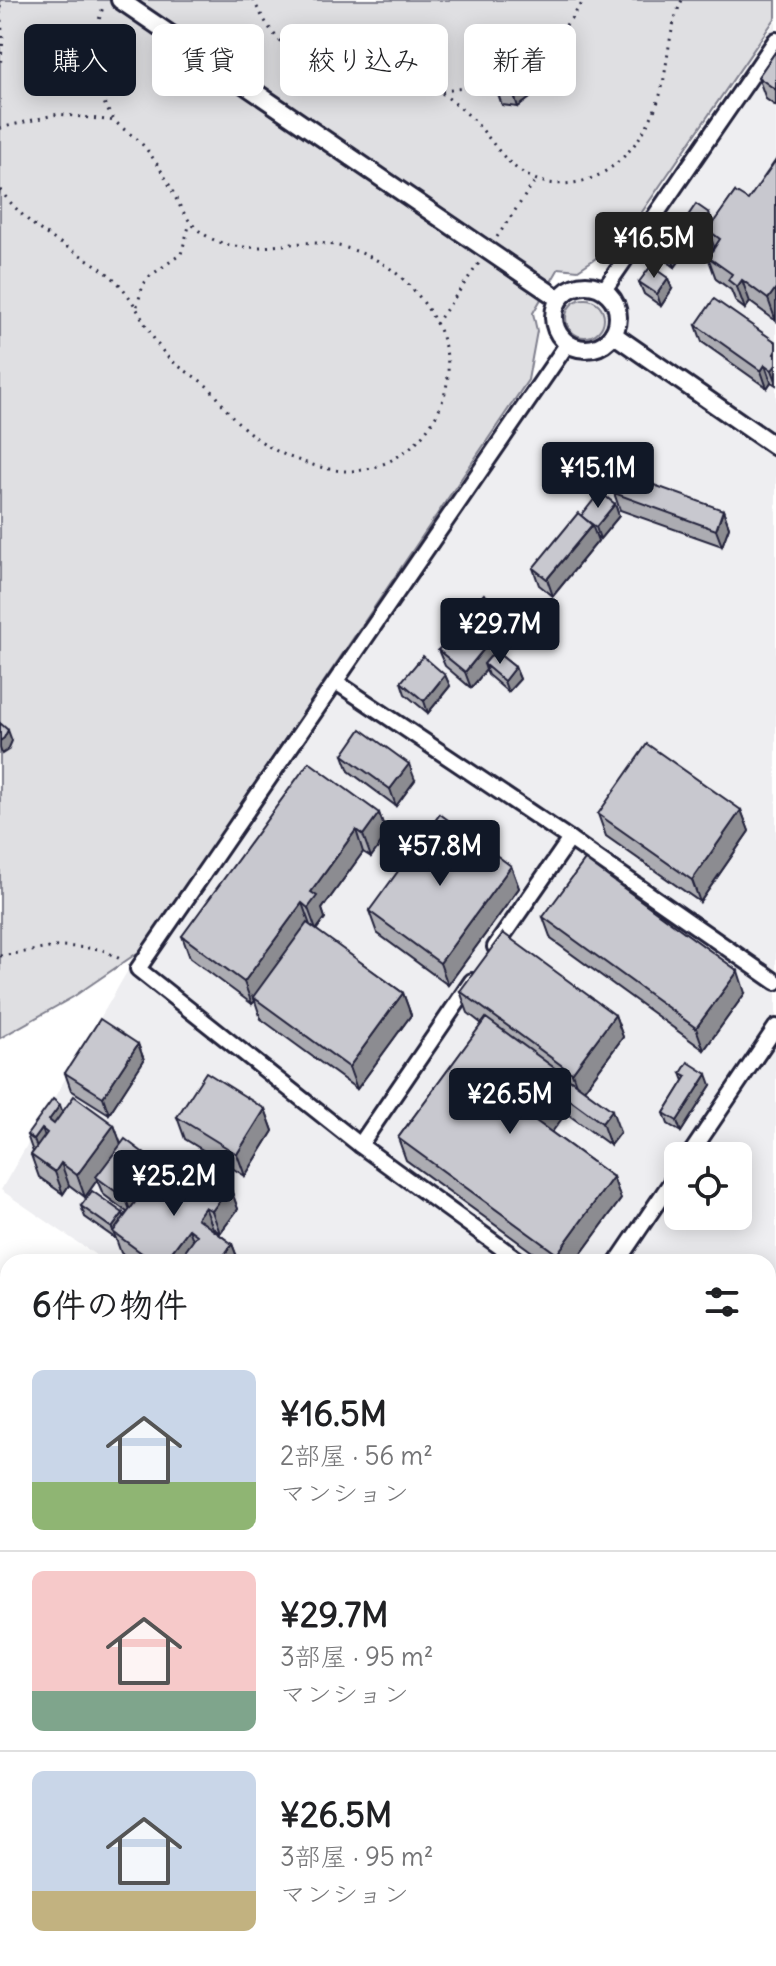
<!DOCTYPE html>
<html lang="ja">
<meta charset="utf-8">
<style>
body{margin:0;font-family:Delius,"Klee One",sans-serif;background:#f6f6f6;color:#202124;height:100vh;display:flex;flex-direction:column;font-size:30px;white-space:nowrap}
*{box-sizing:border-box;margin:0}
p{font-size:26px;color:#757577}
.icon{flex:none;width:44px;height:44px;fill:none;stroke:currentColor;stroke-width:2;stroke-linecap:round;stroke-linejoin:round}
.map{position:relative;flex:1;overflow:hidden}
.panel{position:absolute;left:0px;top:1254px;width:776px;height:712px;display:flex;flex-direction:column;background:#fff;border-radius:24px 24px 0 0;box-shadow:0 4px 20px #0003}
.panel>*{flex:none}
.top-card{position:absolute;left:24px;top:24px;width:728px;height:72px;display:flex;gap:16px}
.buttons{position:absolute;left:664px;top:1142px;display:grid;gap:16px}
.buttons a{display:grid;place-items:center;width:88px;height:88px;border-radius:12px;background:#fff;box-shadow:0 4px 20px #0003;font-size:40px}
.price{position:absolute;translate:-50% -68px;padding:0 18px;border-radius:8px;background:#111827;color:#fff;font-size:26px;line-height:52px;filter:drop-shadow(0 2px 4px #0008)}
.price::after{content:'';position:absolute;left:50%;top:48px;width:24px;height:18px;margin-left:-12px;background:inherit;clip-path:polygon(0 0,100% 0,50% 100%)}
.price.selected{background:#222;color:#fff}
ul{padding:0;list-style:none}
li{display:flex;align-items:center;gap:24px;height:200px;padding:0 32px}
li+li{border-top:2px solid #e0e0e0}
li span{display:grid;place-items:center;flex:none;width:224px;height:160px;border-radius:12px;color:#555}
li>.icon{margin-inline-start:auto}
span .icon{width:96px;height:96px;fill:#fffc;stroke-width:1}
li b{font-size:34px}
h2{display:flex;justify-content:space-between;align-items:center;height:96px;padding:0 32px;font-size:34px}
.tag{padding:0 28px;border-radius:12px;background:#fff;box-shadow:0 4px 20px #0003;font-size:28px;line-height:72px}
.tag.selected{background:#111827;color:#fff}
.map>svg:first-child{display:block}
.built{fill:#eeeef1;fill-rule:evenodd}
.green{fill:#dfdfe2;stroke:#80808e;stroke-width:2}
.water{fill:#b4b4bc;stroke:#7a7a88;stroke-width:2}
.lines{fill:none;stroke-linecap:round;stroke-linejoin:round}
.minor-casing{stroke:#22223b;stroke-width:20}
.tertiary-casing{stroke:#22223b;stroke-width:22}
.path{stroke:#22223b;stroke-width:3;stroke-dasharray:2 6;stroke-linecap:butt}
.minor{stroke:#fff;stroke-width:14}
.tertiary{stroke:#fff;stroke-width:16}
.wall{fill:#acacb2;stroke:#22223b;stroke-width:2}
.shaded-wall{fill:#8c8c91;stroke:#22223b;stroke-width:2}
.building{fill:#c8c8cf;stroke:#22223b;stroke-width:2}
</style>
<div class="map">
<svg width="776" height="1966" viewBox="0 0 776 1966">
<rect width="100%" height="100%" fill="#fff"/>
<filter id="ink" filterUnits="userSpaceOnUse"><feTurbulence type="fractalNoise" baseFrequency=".0125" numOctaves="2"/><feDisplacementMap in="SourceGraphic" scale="16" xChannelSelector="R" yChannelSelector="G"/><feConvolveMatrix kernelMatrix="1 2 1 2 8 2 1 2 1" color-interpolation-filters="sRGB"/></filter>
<g filter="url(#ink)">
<!-- built -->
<path class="built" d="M776,21V1317L768,1316V1262H106L1,1190L139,951ZM678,1156H738V1216H678Z"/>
<!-- green -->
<g class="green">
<polygon points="0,0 776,0 776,17 622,241 578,270 559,268 533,313 537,331 528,380 143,949 73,997 0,1038"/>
<circle cx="585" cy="318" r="19"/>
<polygon points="768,1347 776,1347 776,1966 0,1966 0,1625 8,1627 8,1958 768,1958"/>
</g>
<!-- water -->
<polygon class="water" points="0,1304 8,1310 8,1595 0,1596"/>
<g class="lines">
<defs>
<g id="minor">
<polyline points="604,290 776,40"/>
<polyline points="336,682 570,839 776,982"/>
<polyline points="495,947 570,839"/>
<polyline points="360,1145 472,981"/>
<polyline points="689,1156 776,1027"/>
<polyline points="521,1262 360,1145 138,969 568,343"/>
<polyline points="617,1262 678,1172"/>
<polyline points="768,1306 776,1306"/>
<polyline points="0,1609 8,1608"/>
</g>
<g id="tertiary">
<polyline points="120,0 559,299"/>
<circle cx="586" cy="317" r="32"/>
<polyline points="613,334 776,447"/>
</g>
</defs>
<!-- minor casing -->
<use href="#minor" class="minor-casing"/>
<!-- tertiary casing -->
<use href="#tertiary" class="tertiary-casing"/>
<!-- path -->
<g class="path">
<path d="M253,0C262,16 270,32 284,45C311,70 342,82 378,88C462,104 538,74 584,0"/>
<polyline points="0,8 1,0"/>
<polyline points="0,12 3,40 0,67"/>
<path d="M442,93C454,103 468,113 479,126C492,141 503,159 520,171C538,184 558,186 579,182C624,173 657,121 664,78C669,50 670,26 682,0"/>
<polyline points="0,128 58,114 115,121"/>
<path d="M0,190C12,205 27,221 43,232C66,248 93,260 114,279C138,301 146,335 169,358C180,369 196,376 208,387C217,395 223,406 231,415C248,434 272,451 295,459C311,465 331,471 348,471C400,471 444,426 448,375C450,341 430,306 407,283C381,256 340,241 303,243C274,245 247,252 219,242C181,227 180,199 160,169C154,159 147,149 138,140C131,134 121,128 115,121C91,91 90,39 104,5"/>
<polyline points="497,237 535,181"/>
<polyline points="137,306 143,285 150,276 181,254 190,223"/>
<polyline points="436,324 479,263"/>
<polyline points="0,956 62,946 101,949 124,961"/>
</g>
<!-- minor -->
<use href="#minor" class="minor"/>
<!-- tertiary -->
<use href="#tertiary" class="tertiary"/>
</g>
<!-- wall -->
<g class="wall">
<polygon points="776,51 776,106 766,99 758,77"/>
<polygon points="533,85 530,98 518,107 502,105 498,94"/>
<polygon points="735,192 776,321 750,302 745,309 736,302 731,290 716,279 708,257 714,247 709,231 698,246 693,242 675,267 661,257 657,246 681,226 709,213 713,224"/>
<polygon points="639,282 672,289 661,306 644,294"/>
<polygon points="696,325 776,342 776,385 771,382 767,388 702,342"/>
<polygon points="614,493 723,510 729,527 722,546 620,510"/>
<polygon points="615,504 619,516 600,539 596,536 598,541 553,596 539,585 533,568"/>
<polygon points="517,633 499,654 515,667 520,679 508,692 488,675 486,670 471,688 445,666 438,650"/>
<polygon points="445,675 450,686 428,713 405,694 401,682"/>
<polygon points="343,755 415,780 396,806 349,771"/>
<polygon points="741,810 749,831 700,902 606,836 598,814"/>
<polygon points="379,813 387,835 371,857 363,852 322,909 325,918 316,930 310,926 403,993 411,1015 357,1089 261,1019 255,1001 252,1004 190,958 182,936"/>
<polygon points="511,866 519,888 448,985 377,933 369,911"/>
<polygon points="543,917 745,993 704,1050 551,939"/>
<polygon points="460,991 615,1015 623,1037 584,1090 620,1132 610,1145 566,1113 551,1132 613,1177 621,1199 575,1262 546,1262 406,1160 398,1138 482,1024 468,1013"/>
<polygon points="138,1044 144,1060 109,1114 71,1090 65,1073"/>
<polygon points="681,1073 711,1085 681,1132 668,1124 664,1113 684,1081"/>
<polygon points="265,1109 273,1131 245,1176 185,1139 177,1117"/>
<polygon points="63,1112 114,1125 121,1145 158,1171 204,1189 230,1187 238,1209 220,1233 213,1228 213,1230 232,1244 239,1262 133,1262 121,1253 116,1239 85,1217 81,1206 124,1217 127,1212 103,1194 97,1180 85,1197 69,1185 63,1194 39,1177 31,1155 33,1152 27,1135"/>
</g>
<!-- shaded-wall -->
<g class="shaded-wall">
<polygon points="529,74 533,85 530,98 518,107 514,95"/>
<polygon points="709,213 713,225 698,246 694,234"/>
<polygon points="689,231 693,242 675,267 671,256"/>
<polygon points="668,278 672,289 661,306 657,294"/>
<polygon points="742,280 750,302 745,309 737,287"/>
<polygon points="776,288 776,321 768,299"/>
<polygon points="765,365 771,382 767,388 761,371"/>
<polygon points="776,365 776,381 772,370"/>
<polygon points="615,504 619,516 600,539 596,527"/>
<polygon points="723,510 729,527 722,546 716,530"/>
<polygon points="592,525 598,541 553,596 547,579"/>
<polygon points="511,616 517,633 488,668 484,664 486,670 471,688 465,672"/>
<polygon points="515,667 520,679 508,692 504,681"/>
<polygon points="445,675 450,686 428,713 424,701"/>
<polygon points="8,730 12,741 8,750 2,754 0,748 0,741"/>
<polygon points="409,764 415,780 396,806 390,789"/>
<polygon points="741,810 749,831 700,902 692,880"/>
<polygon points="379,813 387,835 371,857 363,835"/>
<polygon points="356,830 363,852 322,909 325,918 316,930 308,908 311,892"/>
<polygon points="511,866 519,888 448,985 440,963"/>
<polygon points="302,903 310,925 256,999 253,997 255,1001 252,1004 244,982"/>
<polygon points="738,971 745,993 704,1050 696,1028"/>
<polygon points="403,993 411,1015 357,1089 349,1067"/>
<polygon points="615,1015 623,1037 580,1095 572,1073"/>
<polygon points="138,1044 144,1060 109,1114 103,1097"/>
<polygon points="707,1074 711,1085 681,1132 677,1121"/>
<polygon points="558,1091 566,1113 544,1143 536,1121"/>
<polygon points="60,1105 68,1126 57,1142 49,1120"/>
<polygon points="265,1109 273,1131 245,1176 237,1154"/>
<polygon points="612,1110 620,1132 610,1145 602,1123"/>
<polygon points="114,1125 122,1147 96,1177 97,1180 85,1197 77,1175"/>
<polygon points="42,1129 50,1151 42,1162 34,1140"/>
<polygon points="154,1161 161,1177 132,1216 126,1199"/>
<polygon points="61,1163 69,1185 63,1194 55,1172"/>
<polygon points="613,1177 621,1199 575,1262 560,1262 557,1254"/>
<polygon points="230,1187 238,1209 220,1233 212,1211"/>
<polygon points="205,1207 213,1228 205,1240 197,1218"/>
<polygon points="123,1213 127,1225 113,1232 116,1239 112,1228"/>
<polygon points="189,1229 197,1251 179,1260 179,1262 164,1262"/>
<polygon points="232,1244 239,1262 219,1262"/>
</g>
<!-- building -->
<g class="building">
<polygon points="776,51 776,90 758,77"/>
<polygon points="520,72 529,74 526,87 514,95 498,94 500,83 514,84"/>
<polygon points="776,160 776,288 768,299 742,280 737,287 728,280 732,274 708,257 720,239 708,230 735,192 748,200"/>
<polygon points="696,204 709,213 694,234 689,231 671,256 657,246 675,222 681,226"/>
<polygon points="651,266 668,278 657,294 639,282"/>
<polygon points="714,299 776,342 776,350 774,354 776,355 776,365 772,370 765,365 761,371 696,325"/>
<polygon points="621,473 723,510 716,530 614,493"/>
<polygon points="600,492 615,504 596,527 581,516"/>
<polygon points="578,513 592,525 547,579 533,568"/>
<polygon points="484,594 511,616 465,672 438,650"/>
<polygon points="495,651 515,667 504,681 484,664"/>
<polygon points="423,656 445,675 424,701 401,682"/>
<polygon points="0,723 8,730 4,738 0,741"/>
<polygon points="361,729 409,764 390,789 343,755"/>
<polygon points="647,744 741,810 692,880 598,814"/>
<polygon points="309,762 379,813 363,835 356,830 311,892 317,896 308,908 302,903 244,982 182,936"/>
<polygon points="440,814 511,866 440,963 369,911"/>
<polygon points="585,860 738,971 696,1028 543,917"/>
<polygon points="307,923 403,993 349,1067 253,997"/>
<polygon points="503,933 615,1015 572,1073 460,991"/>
<polygon points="486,1018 612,1110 602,1123 558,1091 536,1121 613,1177 557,1254 398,1138"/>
<polygon points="100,1019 138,1044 103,1097 65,1073"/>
<polygon points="688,1062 707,1074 677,1121 664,1113 687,1076 681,1073"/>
<polygon points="206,1072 265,1109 237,1154 177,1117"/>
<polygon points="74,1096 114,1125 77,1175 61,1163 55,1172 31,1155 47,1133 42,1129 34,1140 27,1135 53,1099 60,1105 49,1120 54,1124"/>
<polygon points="125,1139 154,1161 126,1199 96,1177"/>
<polygon points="166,1161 204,1189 214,1176 230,1187 212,1211 205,1207 197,1218 232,1244 219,1262 181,1262 179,1260 197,1235 189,1229 164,1262 154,1262 113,1232"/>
<polygon points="92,1191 123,1213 112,1228 81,1206"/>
</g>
</g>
</svg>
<div class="buttons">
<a><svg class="icon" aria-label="locate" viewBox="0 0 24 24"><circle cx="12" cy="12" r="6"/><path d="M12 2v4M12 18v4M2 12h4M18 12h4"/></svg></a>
</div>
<b class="price selected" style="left:654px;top:280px">¥16.5M</b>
<b class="price" style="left:598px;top:510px">¥15.1M</b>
<b class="price" style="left:500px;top:666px">¥29.7M</b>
<b class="price" style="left:440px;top:888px">¥57.8M</b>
<b class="price" style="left:510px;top:1136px">¥26.5M</b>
<b class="price" style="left:174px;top:1218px">¥25.2M</b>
<div class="top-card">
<a class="tag selected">購入</a>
<a class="tag">賃貸</a>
<a class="tag">絞り込み</a>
<a class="tag">新着</a>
</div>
<section class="panel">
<h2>6件の物件<svg class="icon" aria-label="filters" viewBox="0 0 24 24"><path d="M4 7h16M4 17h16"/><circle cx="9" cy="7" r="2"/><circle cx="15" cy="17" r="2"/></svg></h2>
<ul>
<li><span style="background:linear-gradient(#c9d6e8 70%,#8fb573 0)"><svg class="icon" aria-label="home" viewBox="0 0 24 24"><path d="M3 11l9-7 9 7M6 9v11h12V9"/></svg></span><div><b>¥16.5M</b><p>2部屋 · 56 m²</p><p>マンション</p></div></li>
<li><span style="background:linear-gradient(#f6c9c9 75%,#7fa58c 0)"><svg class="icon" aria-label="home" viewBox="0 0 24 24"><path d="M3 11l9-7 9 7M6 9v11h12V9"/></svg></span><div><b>¥29.7M</b><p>3部屋 · 95 m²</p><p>マンション</p></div></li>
<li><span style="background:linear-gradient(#c9d6e8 75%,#c2b280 0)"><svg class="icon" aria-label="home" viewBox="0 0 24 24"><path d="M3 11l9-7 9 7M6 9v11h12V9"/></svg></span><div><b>¥26.5M</b><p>3部屋 · 95 m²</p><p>マンション</p></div></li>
</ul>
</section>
</div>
